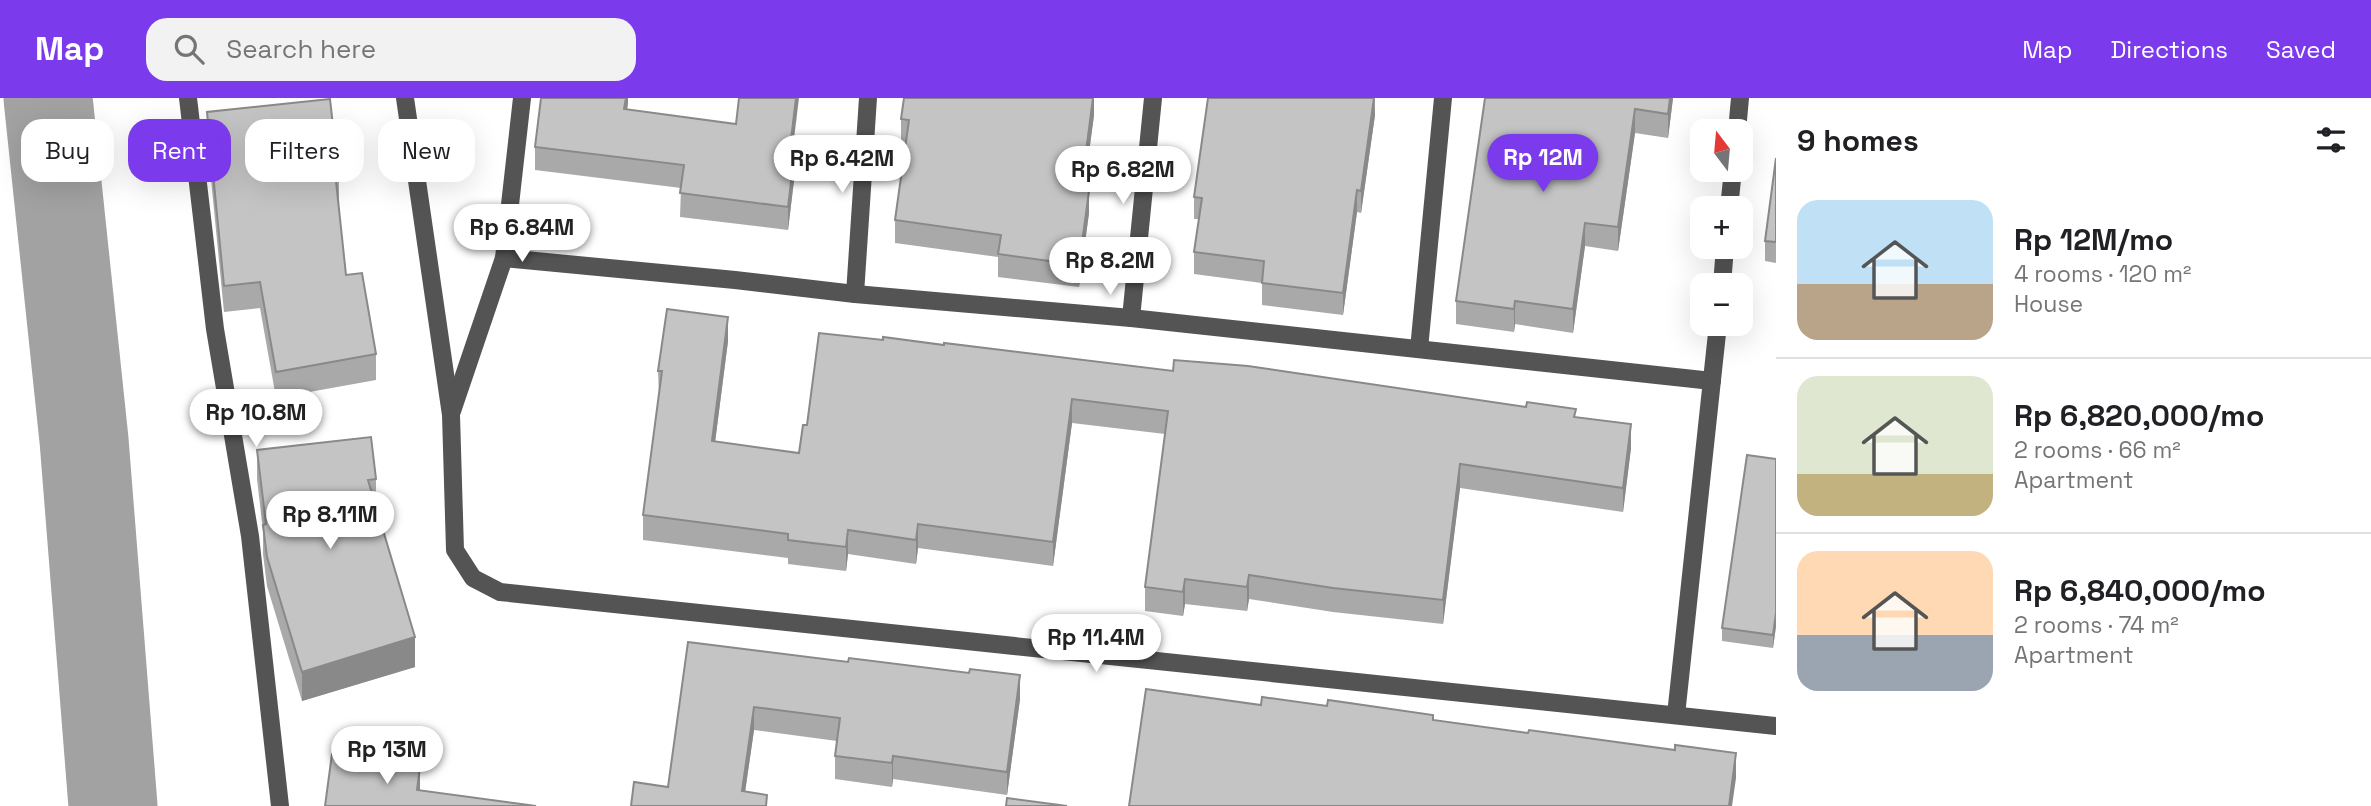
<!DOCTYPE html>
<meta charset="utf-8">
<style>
body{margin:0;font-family:"Space Grotesk",sans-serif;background:#f2f2f2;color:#202124;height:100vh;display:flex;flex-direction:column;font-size:26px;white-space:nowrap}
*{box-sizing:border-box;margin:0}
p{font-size:23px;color:#757577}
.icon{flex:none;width:38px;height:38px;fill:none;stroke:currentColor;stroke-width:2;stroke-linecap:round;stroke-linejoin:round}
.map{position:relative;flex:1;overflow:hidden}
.details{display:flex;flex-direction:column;background:#fff;width:595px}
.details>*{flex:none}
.top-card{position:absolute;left:21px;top:21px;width:665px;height:63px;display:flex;gap:14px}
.needle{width:46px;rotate:344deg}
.controls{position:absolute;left:1690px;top:21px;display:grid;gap:14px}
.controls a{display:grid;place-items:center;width:63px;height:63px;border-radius:14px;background:#fff;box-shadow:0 7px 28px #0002;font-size:35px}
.price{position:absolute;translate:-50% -60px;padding:0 16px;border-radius:24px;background:#fff;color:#222;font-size:23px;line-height:46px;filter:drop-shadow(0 2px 4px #0008)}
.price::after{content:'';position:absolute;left:50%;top:42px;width:21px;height:16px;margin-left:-10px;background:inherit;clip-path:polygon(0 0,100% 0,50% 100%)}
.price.on{background:#7c3aed;color:#fff}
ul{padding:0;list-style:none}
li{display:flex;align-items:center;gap:21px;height:175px;padding:0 21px}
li+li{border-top:2px solid #e0e0e0}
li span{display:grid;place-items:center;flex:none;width:196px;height:140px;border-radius:21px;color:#555}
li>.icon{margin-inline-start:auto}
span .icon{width:84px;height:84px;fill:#fffc;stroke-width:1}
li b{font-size:30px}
h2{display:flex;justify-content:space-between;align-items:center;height:84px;padding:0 21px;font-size:30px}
.chip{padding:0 24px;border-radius:21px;background:#fff;box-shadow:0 7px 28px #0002;font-size:24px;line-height:63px}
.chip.on{background:#7c3aed;color:#fff}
header{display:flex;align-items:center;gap:42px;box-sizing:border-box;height:98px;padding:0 35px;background:#7c3aed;color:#fff}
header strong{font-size:33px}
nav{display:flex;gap:38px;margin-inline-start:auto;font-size:24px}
.search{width:490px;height:63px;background:#f2f2f2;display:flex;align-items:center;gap:18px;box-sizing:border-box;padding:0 24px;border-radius:21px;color:#757577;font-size:26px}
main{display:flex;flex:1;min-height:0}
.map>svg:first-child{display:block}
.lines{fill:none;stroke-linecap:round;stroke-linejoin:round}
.river{stroke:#a2a2a2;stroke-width:89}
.minor{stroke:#545454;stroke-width:18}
.wall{fill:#a9a9a9}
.shaded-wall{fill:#898989}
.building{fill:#c4c4c4;stroke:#898989;stroke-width:2}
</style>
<header>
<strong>Map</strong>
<div class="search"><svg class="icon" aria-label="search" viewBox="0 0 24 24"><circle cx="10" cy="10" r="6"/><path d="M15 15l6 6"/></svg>Search here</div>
<nav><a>Map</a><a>Directions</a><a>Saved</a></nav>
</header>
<main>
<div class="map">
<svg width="1776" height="708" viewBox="0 0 1776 708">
<rect width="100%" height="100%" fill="#fff"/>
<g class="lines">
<!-- river -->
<polyline class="river" points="48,0 84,342 113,708"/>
<!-- minor -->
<g class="minor">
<polyline points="188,0 215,231 250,438 280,708"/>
<polyline points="405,0 451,317 455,452 473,480 500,494 1776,628"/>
<polyline points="1737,33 1740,0"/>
<polyline points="1729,110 1733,72"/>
<polyline points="504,160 735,182 855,196 1131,220 1712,283"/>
<polyline points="1722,187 1725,149"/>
<polyline points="855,196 868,0"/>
<polyline points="1131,220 1153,0"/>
<polyline points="1419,251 1443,0"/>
<polyline points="452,313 504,160 522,0"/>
<polyline points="1676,617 1718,226"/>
</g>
</g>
<!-- wall -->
<g class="wall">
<polygon points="628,0 627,12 793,50 795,74 788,132 680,119 681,90 535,72 535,49"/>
<polygon points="1094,0 1094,17 1084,92 1089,115 1079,189 998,179 998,159 895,145 895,122 906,44 901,44 901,21"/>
<polygon points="1375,0 1375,17 1361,115 1357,114 1343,217 1262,207 1262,185 1194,176 1194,154 1199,121 1194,121 1194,99"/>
<polygon points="1485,0 1673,0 1668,40 1635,35 1618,153 1585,148 1573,235 1515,226 1514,234 1456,226 1456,203"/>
<polygon points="207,14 339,82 339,109 346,177 376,256 376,282 276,300 260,210 224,214 207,40"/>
<polygon points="1776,60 1776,165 1765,163 1765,143"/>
<polygon points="883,242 944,247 1576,319 1631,350 1623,414 1460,390 1443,526 1333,514 1249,501 1247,513 1185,506 1183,518 1145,513 1145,489 1165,336 1072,325 1053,468 918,450 916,466 848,456 846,473 788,466 788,460 643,442 643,417 659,297 658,273 728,243 715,344 799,355 807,327"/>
<polygon points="257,352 376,381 376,410 415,569 302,603 267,488 263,456 263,432 257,381"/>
<polygon points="1776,361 1776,528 1773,550 1722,543 1722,530"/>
<polygon points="688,544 1020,601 1007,697 893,681 892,689 835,681 835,658 837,643 754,632 745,694 767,708 668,689"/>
</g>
<!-- shaded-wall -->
<g class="shaded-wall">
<polygon points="626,0 628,0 628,5 624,35 624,11"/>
<polygon points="796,0 799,0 790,73 790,50"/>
<polygon points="1092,0 1094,0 1094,17 1081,114 1081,92"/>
<polygon points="1374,0 1375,17 1361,115 1361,93"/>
<polygon points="1670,0 1673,0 1668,40 1668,16"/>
<polygon points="1635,11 1635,35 1618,153 1618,129"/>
<polygon points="795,50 795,74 788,132 788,109"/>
<polygon points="1357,92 1357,114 1343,217 1343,195"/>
<polygon points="1089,93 1089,115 1079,189 1079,167"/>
<polygon points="1585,125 1585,148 1573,235 1573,211"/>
<polygon points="1515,203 1515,226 1514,234 1514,211"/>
<polygon points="728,219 728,243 712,368 712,343"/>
<polygon points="1072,301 1072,325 1053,468 1053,444"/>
<polygon points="1631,326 1631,350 1623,414 1623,390"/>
<polygon points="1460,366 1460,390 1443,526 1443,502"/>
<polygon points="918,426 918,450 916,466 916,442"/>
<polygon points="848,432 848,456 846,473 846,449"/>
<polygon points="1249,477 1249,501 1247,513 1247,489"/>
<polygon points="1185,481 1185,506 1183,518 1183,494"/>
<polygon points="1776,515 1776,528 1773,550 1773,537"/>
<polygon points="415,539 415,569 302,603 302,574"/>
<polygon points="1020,577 1020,601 1007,697 1007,674"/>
<polygon points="754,609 754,632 743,708 742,693"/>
<polygon points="1736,655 1736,680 1732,708 1729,708"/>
<polygon points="893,658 893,681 892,689 892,665"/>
<polygon points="420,669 420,692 417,692"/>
</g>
<!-- building -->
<g class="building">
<polygon points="541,0 626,0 624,11 736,26 739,0 796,0 790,50 795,50 788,109 680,95 684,67 535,49"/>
<polygon points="904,0 1093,0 1081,92 1089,93 1079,167 998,156 1001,137 895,122 909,22 901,21"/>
<polygon points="1208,0 1374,0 1361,93 1357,92 1343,195 1262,185 1264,163 1194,154 1202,100 1194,99"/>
<polygon points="1485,0 1670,0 1668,16 1635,11 1618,129 1585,125 1573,211 1515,203 1514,211 1456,203"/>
<polygon points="330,1 339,82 336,83 346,177 362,175 376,256 276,274 260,184 224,188 207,14"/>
<polygon points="1776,60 1776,144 1765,143"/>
<polygon points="667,211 728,219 712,343 799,355 803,327 807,327 819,235 883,242 883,239 944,247 944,245 1173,273 1174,262 1248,268 1526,309 1527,304 1576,311 1574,319 1631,326 1623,390 1460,366 1443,502 1333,490 1249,477 1247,489 1185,481 1183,494 1145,489 1168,313 1072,301 1053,444 918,426 916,442 848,432 846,449 788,442 788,436 643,417 662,273 658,273"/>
<polygon points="371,339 376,381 368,382 415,539 302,574 267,459 263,427 266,426 257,352"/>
<polygon points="1747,357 1776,361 1776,515 1773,537 1722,530"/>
<polygon points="688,544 848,564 849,560 969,575 970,571 1020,577 1007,674 893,658 892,665 835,658 840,620 754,609 742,693 767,697 766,708 631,708 634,684 668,689"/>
<polygon points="1146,591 1261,607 1262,599 1327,608 1328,602 1433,617 1433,622 1528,635 1529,632 1675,652 1675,647 1736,655 1729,708 1129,708"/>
<polygon points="332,656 420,669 417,692 536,708 325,708"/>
<polygon points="1007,700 1067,708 1006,708"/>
</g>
</svg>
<div class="controls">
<a><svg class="needle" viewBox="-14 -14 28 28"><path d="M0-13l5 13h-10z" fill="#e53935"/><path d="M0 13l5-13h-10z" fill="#757577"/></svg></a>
<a>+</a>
<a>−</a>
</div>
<b class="price on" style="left:1543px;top:96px">Rp 12M</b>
<b class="price" style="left:842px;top:97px">Rp 6.42M</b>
<b class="price" style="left:1123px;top:108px">Rp 6.82M</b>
<b class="price" style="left:522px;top:166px">Rp 6.84M</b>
<b class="price" style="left:1110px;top:199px">Rp 8.2M</b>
<b class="price" style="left:256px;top:351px">Rp 10.8M</b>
<b class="price" style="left:330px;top:453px">Rp 8.11M</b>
<b class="price" style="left:1096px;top:576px">Rp 11.4M</b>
<b class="price" style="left:387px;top:688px">Rp 13M</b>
<div class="top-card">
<a class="chip">Buy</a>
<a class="chip on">Rent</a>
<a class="chip">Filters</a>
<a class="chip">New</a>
</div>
</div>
<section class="details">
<h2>9 homes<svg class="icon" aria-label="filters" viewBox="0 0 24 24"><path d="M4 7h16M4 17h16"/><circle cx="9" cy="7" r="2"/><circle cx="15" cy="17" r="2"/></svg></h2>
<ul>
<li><span style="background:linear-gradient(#bfe0f5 60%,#b9a48a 0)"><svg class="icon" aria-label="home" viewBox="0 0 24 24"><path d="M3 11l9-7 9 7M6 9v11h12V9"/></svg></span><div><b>Rp 12M/mo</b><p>4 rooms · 120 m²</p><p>House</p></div></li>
<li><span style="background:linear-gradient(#dfe7d0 70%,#c2b280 0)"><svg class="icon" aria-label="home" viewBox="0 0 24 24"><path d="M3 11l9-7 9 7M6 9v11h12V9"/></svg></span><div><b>Rp 6,820,000/mo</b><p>2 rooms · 66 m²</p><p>Apartment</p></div></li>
<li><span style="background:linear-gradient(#ffd9b3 60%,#9aa5b1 0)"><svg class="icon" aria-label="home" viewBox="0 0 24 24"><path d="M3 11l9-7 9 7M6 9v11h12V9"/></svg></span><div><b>Rp 6,840,000/mo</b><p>2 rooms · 74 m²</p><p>Apartment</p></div></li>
</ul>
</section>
</main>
